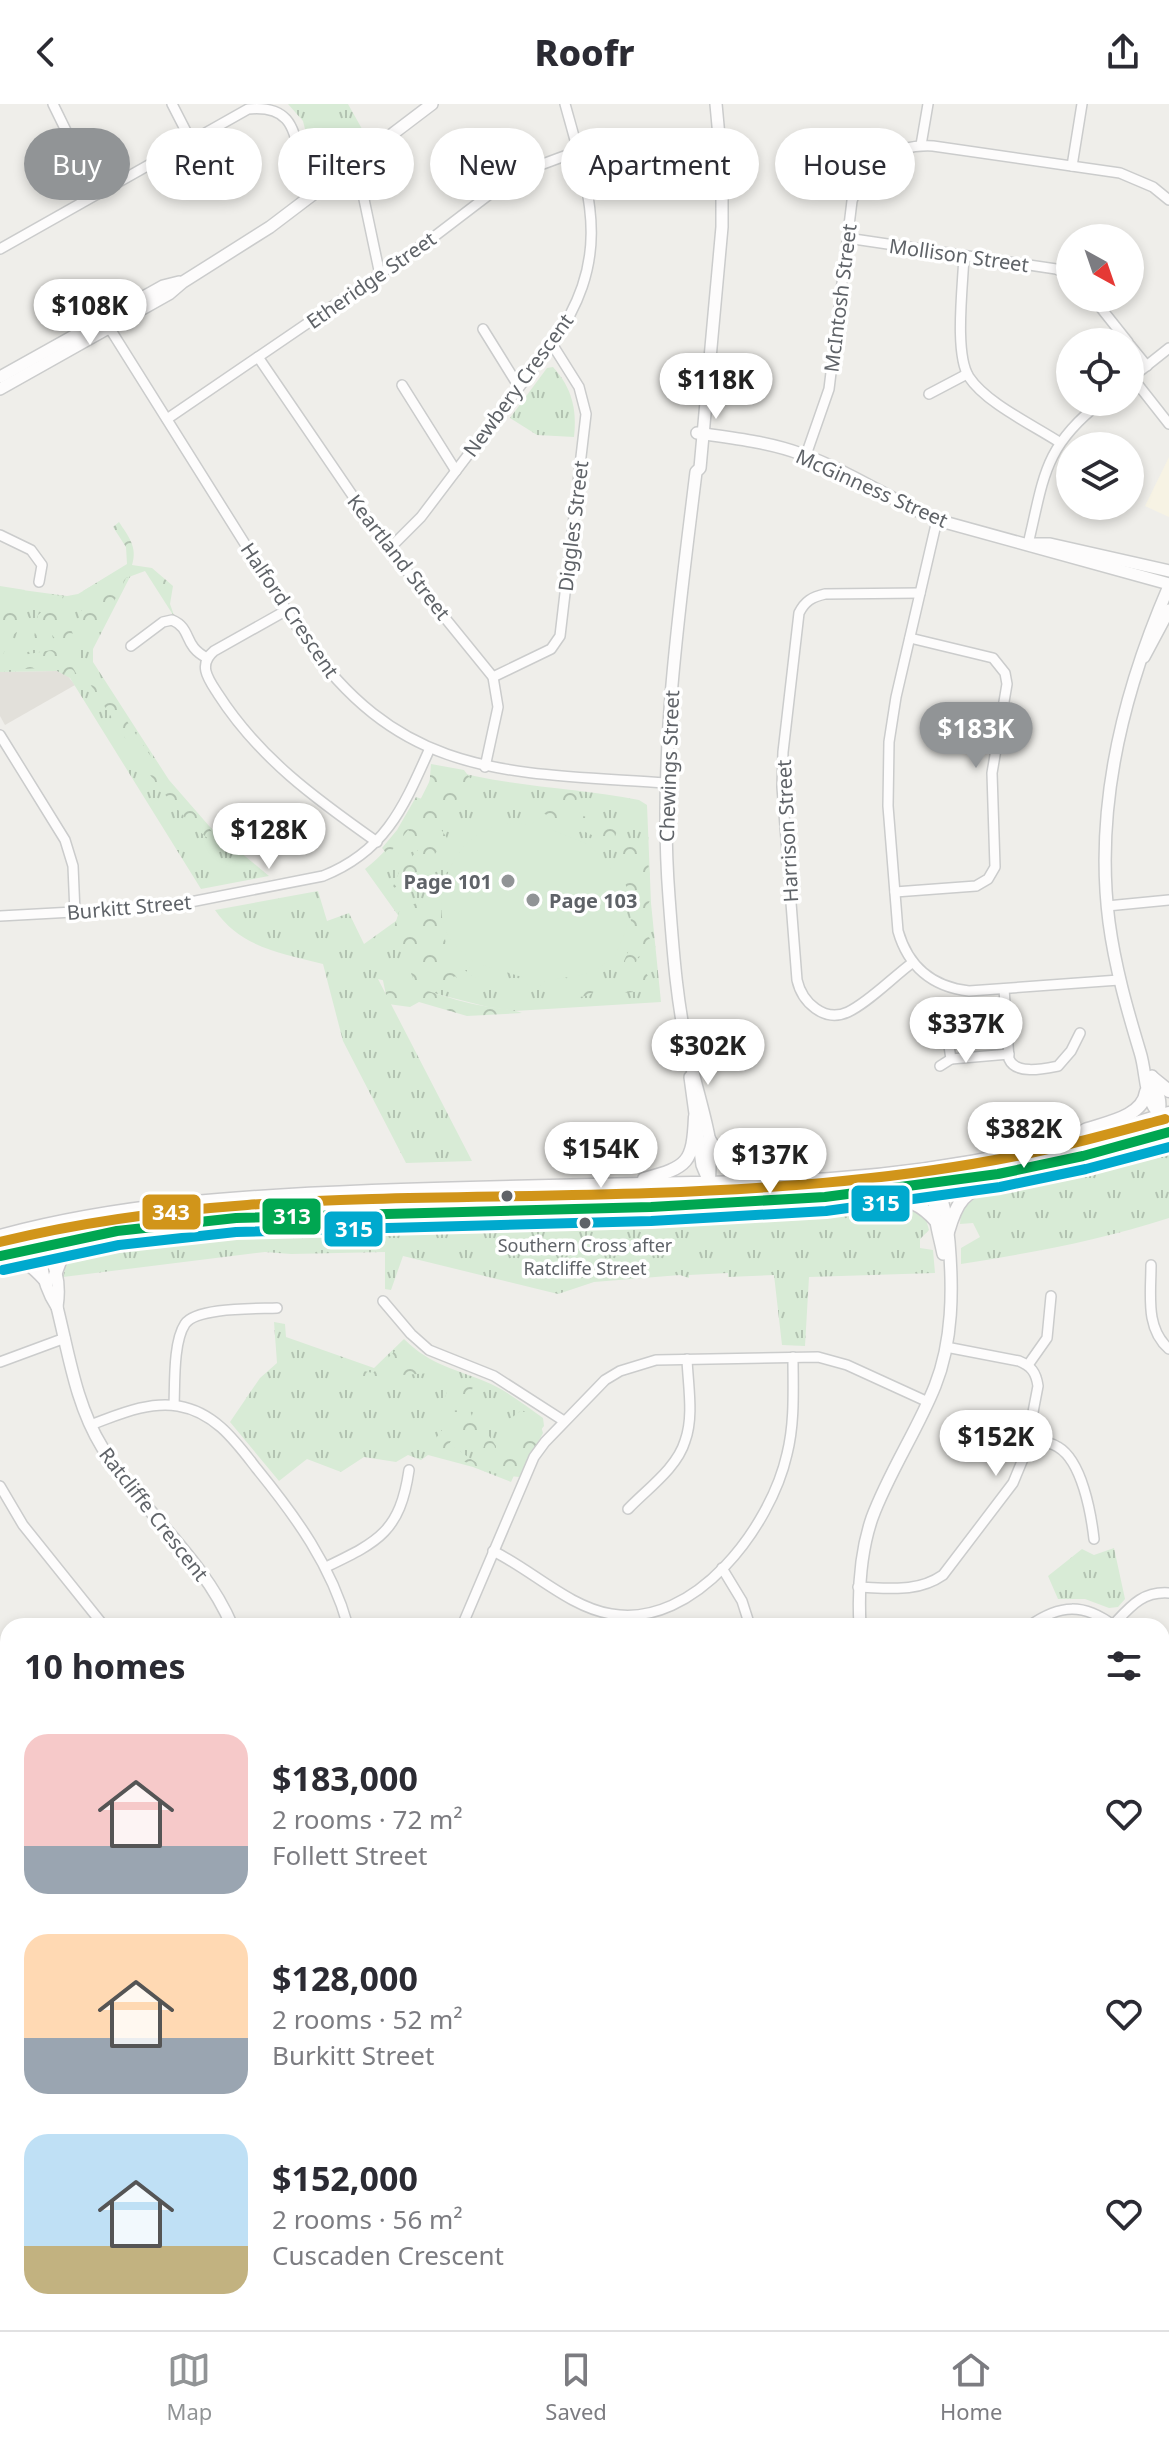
<!DOCTYPE html>
<meta charset="utf-8">
<style>
body{margin:0;font-family:"Noto Sans",sans-serif;background:#f7f7f7;color:#2b2b33;height:100vh;display:flex;flex-direction:column;font-size:30px;white-space:nowrap}
*{box-sizing:border-box;margin:0}
p{font-size:26px;color:#7c7c81}
.icon{flex:none;width:44px;height:44px;fill:none;stroke:currentColor;stroke-width:2;stroke-linecap:round;stroke-linejoin:round}
.map{position:relative;flex:1;overflow:hidden}
.panel{position:absolute;left:0px;top:1514px;width:1170px;height:712px;display:flex;flex-direction:column;background:#fff;border-radius:24px 24px 0 0;box-shadow:0 4px 12px #0003}
.panel>*{flex:none}
.banner{position:absolute;left:24px;top:24px;width:1122px;height:72px;display:flex;gap:16px}
.needle{width:52px;rotate:140deg}
.buttons{position:absolute;left:1056px;top:120px;display:grid;gap:16px}
.buttons a{display:grid;place-items:center;width:88px;height:88px;border-radius:50%;background:#fff;box-shadow:0 4px 12px #0003;font-size:40px}
.price{position:absolute;translate:-50% -68px;padding:0 18px;border-radius:28px;background:#fff;color:#222;font-size:26px;line-height:52px;filter:drop-shadow(0 2px 4px #0008)}
.price::after{content:'';position:absolute;left:50%;top:48px;width:24px;height:18px;margin-left:-12px;background:inherit;clip-path:polygon(0 0,100% 0,50% 100%)}
.price.current{background:#919496;color:#fff}
ul{padding:0;list-style:none}
li{display:flex;align-items:center;gap:24px;height:200px;padding:0 24px}
li span{display:grid;place-items:center;flex:none;width:224px;height:160px;border-radius:24px;color:#555}
li>.icon{margin-inline-start:auto}
span .icon{width:96px;height:96px;fill:#fffc;stroke-width:1}
li b{font-size:34px}
h2{display:flex;justify-content:space-between;align-items:center;height:96px;padding:0 24px;font-size:34px}
.chip{padding:0 28px;border-radius:36px;background:#fff;box-shadow:0 4px 12px #0003;font-size:28px;line-height:72px}
.chip.current{background:#919496;color:#fff}
header{display:flex;justify-content:space-between;align-items:center;height:104px;padding:0 24px;background:#fff;font-size:36px;font-weight:800}
.tab-bar{display:flex;justify-content:space-around;align-items:center;height:112px;border-top:2px solid #e1e1e2;background:#fff;font-size:22px;color:#7c7c81}
.tab-bar a{display:grid;justify-items:center;gap:4px}
.tab-bar .current{color:#919496}
.map>svg:first-child{display:block}
.commercial{fill:#f7f3e4}
.education{fill:#e2e0da}
.grass{fill:url(#grass-tufts)}
.forest{fill:url(#forest-crowns)}
.pitch{fill:#d8ebd6}
.lines{fill:none;stroke-linecap:round;stroke-linejoin:round}
.stream{stroke:#bfe0f9;stroke-width:2}
.minor-casing{stroke:#cbcccc;stroke-width:12}
.tertiary-casing{stroke:#cbcccc;stroke-width:14}
.secondary-casing{stroke:#cacacb;stroke-width:15}
.primary-casing{stroke:#d7ceb8;stroke-width:17}
.minor{stroke:#fdfcfc;stroke-width:9}
.tertiary{stroke:#fdfcfc;stroke-width:11}
.secondary{stroke:#fdfcfc;stroke-width:12}
.primary{stroke:#f4f2e9;stroke-width:14}
.bus-1-casing{stroke:#fff;stroke-width:16}
.bus-2-casing{stroke:#fff;stroke-width:16}
.bus-3-casing{stroke:#fff;stroke-width:16}
.bus-1{stroke:#00a651;stroke-width:10}
.bus-2{stroke:#00a9ce;stroke-width:10}
.bus-3{stroke:#d1951a;stroke-width:10}
.poi-dot{fill:#919496;stroke:#fff;stroke-width:3}
.bus-dot{fill:#5f6368;stroke:#fff;stroke-width:3}
.labels{text-anchor:middle;dominant-baseline:central;stroke-width:7;stroke-linejoin:round;paint-order:stroke}
.bus-label{font-size:18px;fill:#5f6368;stroke:#fff}
.street-label{font-size:20px;fill:#5f6368;stroke:#fff}
.poi-label{font-size:20px;font-weight:bold;fill:#5f6368;stroke:#fff;text-anchor:end}
.line-badge{stroke:#fff;stroke-width:3}
.badge-label{font-size:22px;text-anchor:middle;font-weight:bold;fill:#fff}
</style>
<header><svg class="icon" aria-label="back" viewBox="0 0 24 24"><path d="M15 5l-7 7 7 7"/></svg>Roofr<svg class="icon" aria-label="share" viewBox="0 0 24 24"><path d="M12 15V3M7 8l5-5 5 5M5 13v7h14v-7"/></svg></header>
<div class="map">
<svg width="1169" height="2226" viewBox="0 0 1169 2226">
<defs>
<pattern id="grass-tufts" width="24" height="20" patternUnits="userSpaceOnUse" patternTransform="scale(2)"><rect width="24" height="20" fill="#d8ebd6"/><path d="M3 7l-1-3M5 7V3M7 7l1-3M15 17l-1-3M17 17v-4M19 17l1-3" fill="none" stroke="#b2c2b1"/></pattern>
<pattern id="forest-crowns" width="20" height="18" patternUnits="userSpaceOnUse" patternTransform="scale(2)"><rect width="20" height="18" fill="#d8ebd6"/><path d="M2 6a3 3 0 1 1 6 0M12 15a3 3 0 1 1 6 0" fill="none" stroke="#b2c2b1"/></pattern>
</defs>
<rect width="100%" height="100%" fill="#efeeea"/>
<!-- commercial -->
<polygon class="commercial" points="1169,353 1169,413 1145,402"/>
<!-- education -->
<polygon class="education" points="57,567 67,571 75,581 5,621 0,612 0,568"/>
<!-- grass -->
<g class="grass">
<polygon points="288,0 348,0 366,32 319,66 314,61 303,17"/>
<path d="M553,263C572,284 577,305 574,333L537,331L510,314L547,264Z"/>
<polygon points="127,461 132,469 93,545 93,558 169,676 210,723 269,772 201,785 70,574 57,567 0,568 0,483 67,492 78,490"/>
<path d="M439,663C505,683 572,683 639,696L647,701L651,799L661,898L515,907L488,903L378,875L472,1057L406,1059L343,937L323,860C281,849 241,844 215,806L318,787L327,817L349,809L364,840L400,814L365,765C399,739 418,703 435,665Z"/>
<path d="M1169,1038V1114C1102,1136 1031,1149 961,1160V1144L980,1133L973,1119L960,1120L961,1107L977,1092Z"/>
<path d="M904,1099L925,1112L929,1126L920,1135V1144L933,1146L935,1169L809,1173L805,1242L782,1241L774,1171L728,1173V1169L689,1171V1174L680,1171L594,1178L558,1190L403,1152L391,1186L385,1185V1148L291,1150L265,1148L63,1173L68,1151C83,1137 113,1137 132,1134C237,1118 343,1116 449,1113V1116L473,1115L477,1119H489L511,1126L520,1122L524,1115L769,1108Z"/>
<path d="M274,1218L285,1220L286,1233L374,1264L404,1235C431,1262 457,1265 491,1280C510,1289 526,1302 543,1314L544,1322L526,1345L511,1378L473,1363L428,1351L421,1356L408,1351L396,1358L364,1353L341,1368L307,1355L279,1377L230,1318L260,1274L277,1259Z"/>
<polygon points="1114,1444 1125,1495 1118,1503 1109,1504 1085,1495 1058,1495 1048,1472 1082,1445 1094,1451"/>
<polygon points="0,2020 5,2023 8,2032 8,2097 0,2091"/>
<polygon points="8,2209 8,2218 39,2218 0,2226 0,2210"/>
<polygon points="339,2218 418,2218 410,2226 345,2226"/>
<polygon points="774,2218 945,2218 935,2226 781,2226"/>
</g>
<!-- forest -->
<g class="forest">
<path d="M119,418C128,432 138,443 132,461L152,464L173,482L170,500L175,514L145,467L126,474L91,542L82,536L84,521L78,508L86,504L97,489L82,496L83,487L127,460L126,443L113,423Z"/>
<polygon points="0,482 25,486 16,499 31,516 13,531 0,556"/>
<polygon points="48,490 63,492 56,511 68,514 81,558 71,553 52,531 37,543 33,539 38,511 44,506"/>
<path d="M52,546C64,551 78,566 79,579C56,557 41,566 12,565L23,551Z"/>
<path d="M92,561C119,606 147,649 179,691C192,709 213,723 222,744C167,711 123,628 86,574Z"/>
<path d="M431,660L464,666L482,690L470,698L457,695L451,703L445,704L436,718L447,734C432,755 416,774 392,785L400,766L424,739L408,726L388,751L382,744L397,726L416,693L422,695L429,685Z"/>
<polygon points="553,685 579,687 573,708 618,725 612,740 538,707 542,697"/>
<path d="M649,733L646,746L650,771L639,785L650,796C642,814 643,828 656,843L638,853L631,871L645,868L659,886L622,889L624,857L633,837L628,788L617,754L623,738Z"/>
<path d="M422,796L439,804L446,840L457,860L479,877L481,888L467,885L455,872L447,881L432,875L428,887C447,893 465,899 484,902C498,905 509,904 522,909L467,912L419,898L410,903L388,900L382,872L406,877L413,874L394,823L399,808Z"/>
<polygon points="585,876 597,885 590,891 570,895 572,883"/>
<polygon points="403,1239 433,1265 431,1269 389,1272 372,1281 351,1274 359,1266 373,1269"/>
<polygon points="438,1274 473,1282 470,1294 442,1301 448,1285 436,1280"/>
<polygon points="468,1303 472,1312 485,1312 487,1329 496,1342 494,1361 479,1358 485,1338 473,1326 452,1335 449,1340 477,1359 496,1365 503,1359 501,1332 519,1337 525,1330 511,1314 522,1306 539,1316 543,1329 519,1373 500,1371 441,1349 443,1342 431,1341 442,1326 437,1318 446,1309"/>
</g>
<!-- pitch -->
<path class="pitch" d="M543,712L553,726L588,740L607,758L624,786L627,824L615,852L592,869L546,877L532,887L522,873L483,861L478,874L467,870L473,856C452,843 438,821 442,796L436,787L445,781C452,741 490,712 530,721Z"/>
<g class="lines">
<!-- stream -->
<polyline class="stream" points="377,2218 381,2226"/>
<defs>
<g id="minor">
<polyline points="53,0 97,90"/>
<polyline points="172,0 191,37"/>
<polyline points="921,41 928,0"/>
<polyline points="350,62 361,81 380,171"/>
<polyline points="1072,62 1082,0"/>
<polyline points="847,134 1056,165 1070,171"/>
<path d="M0,145L248,5C302,0 292,40 306,72C309,77 313,82 317,87"/>
<path d="M964,151C963,181 954,250 969,273C986,299 1033,321 1059,338"/>
<polyline points="1093,194 1128,238"/>
<path d="M107,220L304,534C403,676 510,668 666,679"/>
<polyline points="483,225 519,283"/>
<polyline points="1130,241 1147,262"/>
<polyline points="258,253 389,445 493,573 498,603 485,663"/>
<polyline points="1132,273 1169,320"/>
<polyline points="1130,275 1169,244"/>
<polyline points="402,281 456,367"/>
<polyline points="929,290 967,270"/>
<polyline points="167,315 431,135 516,70 578,47"/>
<path d="M806,351L829,285L852,97C865,60 893,40 933,42L1120,69L1153,83L1169,96"/>
<path d="M937,416L896,593L889,638L888,702L898,827C908,862 932,883 969,887L1119,876"/>
<polyline points="0,431 31,446 42,461 39,478"/>
<path d="M1028,440C1044,374 1043,343 1101,298"/>
<path d="M389,445L421,413L552,240C613,153 591,94 565,0"/>
<path d="M287,506L214,547C197,561 209,576 218,590C259,654 316,695 377,738"/>
<path d="M131,542L163,518L172,516C193,525 182,541 207,554"/>
<polyline points="493,573 551,545 560,532 586,310 579,283 552,240"/>
<polyline points="0,631 65,736 73,762 75,809"/>
<polyline points="895,788 976,782 988,775 995,763 992,669 1007,580 1005,569 993,554 910,534"/>
<polyline points="1107,802 1169,796"/>
<path d="M0,812L165,803L323,772C386,747 404,702 430,644"/>
<path d="M912,859C893,873 869,898 848,908C824,919 802,898 797,876L782,683L783,648L799,509C805,497 812,493 825,490L920,489"/>
<path d="M1004,885L1009,955C1016,971 1043,965 1058,962L1071,947L1080,929"/>
<polyline points="951,955 1009,950"/>
<polyline points="940,962 951,955 949,942"/>
<path d="M1151,1161C1151,1191 1145,1224 1169,1245"/>
<polyline points="383,1197 411,1230 429,1246 494,1272 564,1317"/>
<polyline points="0,1258 65,1234"/>
<polyline points="1028,1261 1047,1234 1051,1192"/>
<path d="M174,1301C175,1280 173,1238 185,1220C196,1203 257,1205 277,1204"/>
<path d="M90,1321C118,1311 148,1297 178,1302C215,1308 236,1338 257,1365C296,1413 331,1461 348,1522"/>
<path d="M1028,1335C1038,1337 1049,1337 1058,1343C1082,1357 1091,1409 1094,1435"/>
<polyline points="0,1382 23,1421 104,1522"/>
<path d="M628,1405C647,1385 677,1364 685,1337C694,1313 688,1281 687,1255"/>
<path d="M493,1447C532,1466 569,1503 611,1510C695,1525 771,1422 787,1350C795,1318 793,1285 793,1253"/>
<path d="M326,1463C378,1438 400,1428 409,1366"/>
<polyline points="722,1464 742,1497 750,1522"/>
<path d="M858,1483C889,1484 917,1489 943,1471L1013,1379L1025,1350L1038,1282C1036,1268 1031,1262 1019,1257L946,1243"/>
<path d="M1113,1521C1130,1503 1142,1487 1169,1489"/>
<polyline points="462,1522 534,1353 545,1338 605,1276 620,1267 656,1256 818,1253 847,1261 928,1298"/>
<path d="M1029,1522C1060,1500 1084,1499 1114,1522"/>
<polyline points="0,1561 8,1575"/>
<polyline points="1162,1578 1169,1585"/>
<polyline points="0,1635 8,1633"/>
<polyline points="1162,1691 1169,1694"/>
<polyline points="1162,1992 1162,2023"/>
<polyline points="1162,2078 1169,2080"/>
<polyline points="985,2218 986,2226"/>
</g>
<g id="tertiary">
<polyline points="0,273 163,182 179,178"/>
<polyline points="0,285 169,190 183,178 270,123 432,0"/>
<path d="M697,329C732,334 769,338 801,350C847,366 891,396 937,416L1169,480"/>
<polyline points="1028,440 1050,440 1169,467"/>
<path d="M1169,482C1123,588 1094,702 1109,818C1115,863 1127,905 1140,948C1148,973 1142,1003 1169,1017"/>
<polyline points="1144,553 1169,506"/>
<polyline points="690,973 702,1061 709,1078"/>
<path d="M1139,1037C1163,1013 1165,1004 1152,972"/>
<path d="M710,1099C708,1077 712,1056 709,1033C704,1007 696,982 690,956C677,904 673,847 669,793C658,651 679,509 696,368L700,364L722,123V65L716,0"/>
<path d="M65,1120C29,1132 41,1179 57,1203C69,1251 76,1301 102,1343C140,1406 203,1453 232,1522"/>
<path d="M14,1129C51,1133 62,1171 57,1203"/>
<path d="M943,1150C937,1120 921,1078 957,1062"/>
<path d="M860,1522C858,1485 860,1449 872,1414C889,1368 917,1327 935,1282C953,1237 953,1185 949,1138C946,1112 946,1090 925,1072L892,1075L878,1071"/>
<polyline points="1162,1796 1169,1791"/>
<polyline points="757,2218 765,2226"/>
<polyline points="428,2226 436,2218"/>
</g>
<g id="secondary">
<polyline points="1153,974 1169,987"/>
<path d="M1085,1026C1105,1019 1143,1013 1146,988"/>
<path d="M709,1035C722,1057 734,1070 761,1073"/>
<path d="M644,1075C688,1063 693,1059 695,1013"/>
<path d="M884,1096C908,1094 921,1100 937,1118"/>
<path d="M948,1128C957,1096 964,1088 996,1077"/>
<path d="M0,1132C121,1099 247,1092 372,1087C479,1083 585,1081 692,1079C739,1078 785,1078 831,1075C946,1067 1059,1044 1169,1009"/>
<path d="M0,1152C155,1108 315,1110 474,1107C711,1103 941,1099 1169,1028"/>
<path d="M3,1156C25,1153 33,1163 47,1178"/>
<polyline points="55,1171 62,1152 82,1133"/>
<polyline points="100,2226 105,2218"/>
</g>
<g id="primary">
<polyline points="0,1870 8,1886"/>
<polyline points="0,1965 8,1983"/>
<polyline points="84,2218 86,2226"/>
<polyline points="124,2218 126,2226"/>
<polyline points="41,2226 56,2218"/>
</g>
</defs>
<!-- minor casing -->
<use href="#minor" class="minor-casing"/>
<!-- tertiary casing -->
<use href="#tertiary" class="tertiary-casing"/>
<!-- secondary casing -->
<use href="#secondary" class="secondary-casing"/>
<!-- primary casing -->
<use href="#primary" class="primary-casing"/>
<!-- minor -->
<use href="#minor" class="minor"/>
<!-- tertiary -->
<use href="#tertiary" class="tertiary"/>
<!-- secondary -->
<use href="#secondary" class="secondary"/>
<!-- primary -->
<use href="#primary" class="primary"/>
<defs>
<polyline id="bus-1" points="0,1152 117,1127 236,1114 651,1103 825,1093 998,1070 1083,1052 1169,1028"/>
<polyline id="bus-2" points="3,1166 119,1141 236,1128 651,1117 826,1107 1000,1083 1086,1065 1169,1043"/>
<path id="bus-3" d="M0,1138C214,1085 433,1097 651,1089C766,1085 881,1077 995,1056C1052,1046 1109,1030 1165,1015"/>
</defs>
<!-- bus-1 casing -->
<use href="#bus-1" class="bus-1-casing"/>
<!-- bus-2 casing -->
<use href="#bus-2" class="bus-2-casing"/>
<!-- bus-3 casing -->
<use href="#bus-3" class="bus-3-casing"/>
<!-- bus-1 -->
<use href="#bus-1" class="bus-1"/>
<!-- bus-2 -->
<use href="#bus-2" class="bus-2"/>
<!-- bus-3 -->
<use href="#bus-3" class="bus-3"/>
</g>
<!-- markers -->
<g class="poi-dot">
<circle cx="508" cy="777" r="8"/>
<circle cx="533" cy="796" r="8"/>
</g>
<g class="bus-dot">
<circle cx="507" cy="1092" r="7"/>
<circle cx="585" cy="1119" r="7"/>
</g>
<g class="labels">
<!-- bus labels -->
<g class="bus-label">
<text x="585" y="1141">Southern Cross after<tspan x="585" dy="23">Ratcliffe Street</tspan></text>
</g>
<!-- street labels -->
<g class="street-label">
<text transform="translate(959 151) rotate(8)">Mollison Street</text>
<text transform="translate(371 176) rotate(-35)">Etheridge Street</text>
<text transform="translate(840 194) rotate(-83)">McIntosh Street</text>
<text transform="translate(518 281) rotate(-54)">Newbery Crescent</text>
<text transform="translate(872 384) rotate(24)">McGinness Street</text>
<text transform="translate(573 422) rotate(-83)">Diggles Street</text>
<text transform="translate(399 453) rotate(52)">Keartland Street</text>
<text transform="translate(290 506) rotate(56)">Halford Crescent</text>
<text transform="translate(669 662) rotate(-88)">Chewings Street</text>
<text transform="translate(787 727) rotate(-93)">Harrison Street</text>
<text transform="translate(129 803) rotate(-5)">Burkitt Street</text>
<text transform="translate(154 1410) rotate(52)">Ratcliffe Crescent</text>
</g>
<!-- poi labels -->
<g class="poi-label">
<text x="492" y="777">Page 101</text>
<text x="549" y="796" text-anchor="start">Page 103</text>
</g>
</g>
<g class="line-badge">
<rect x="850" y="1080" width="61" height="39" rx="8" fill="#00a9ce"/>
<rect x="141" y="1089" width="61" height="38" rx="8" fill="#d1951a"/>
<rect x="261" y="1093" width="61" height="39" rx="8" fill="#00a651"/>
<rect x="323" y="1106" width="61" height="38" rx="8" fill="#00a9ce"/>
</g>
<g class="badge-label">
<text x="881" y="1107">315</text>
<text x="171" y="1116">343</text>
<text x="292" y="1120">313</text>
<text x="354" y="1133">315</text>
</g>
</svg>
<div class="buttons">
<a><svg class="needle" viewBox="-14 -14 28 28"><path d="M0-13l5 13h-10z" fill="#e53935"/><path d="M0 13l5-13h-10z" fill="#7c7c81"/></svg></a>
<a><svg class="icon" aria-label="locate" viewBox="0 0 24 24"><circle cx="12" cy="12" r="6"/><path d="M12 2v4M12 18v4M2 12h4M18 12h4"/></svg></a>
<a><svg class="icon" aria-label="layers" viewBox="0 0 24 24"><path d="M12 4l9 5-9 5-9-5zM3 14l9 5 9-5"/></svg></a>
</div>
<b class="price" style="left:90px;top:243px">$108K</b>
<b class="price" style="left:716px;top:317px">$118K</b>
<b class="price current" style="left:976px;top:666px">$183K</b>
<b class="price" style="left:269px;top:767px">$128K</b>
<b class="price" style="left:966px;top:961px">$337K</b>
<b class="price" style="left:708px;top:983px">$302K</b>
<b class="price" style="left:1024px;top:1066px">$382K</b>
<b class="price" style="left:601px;top:1086px">$154K</b>
<b class="price" style="left:770px;top:1092px">$137K</b>
<b class="price" style="left:996px;top:1374px">$152K</b>
<div class="banner">
<a class="chip current">Buy</a>
<a class="chip">Rent</a>
<a class="chip">Filters</a>
<a class="chip">New</a>
<a class="chip">Apartment</a>
<a class="chip">House</a>
</div>
<section class="panel">
<h2>10 homes<svg class="icon" aria-label="filters" viewBox="0 0 24 24"><path d="M4 7h16M4 17h16"/><circle cx="9" cy="7" r="2"/><circle cx="15" cy="17" r="2"/></svg></h2>
<ul>
<li><span style="background:linear-gradient(#f6c9c9 70%,#9aa5b1 0)"><svg class="icon" aria-label="home" viewBox="0 0 24 24"><path d="M3 11l9-7 9 7M6 9v11h12V9"/></svg></span><div><b>$183,000</b><p>2 rooms · 72 m²</p><p>Follett Street</p></div><svg class="icon" aria-label="heart" viewBox="0 0 24 24"><path d="M12 20l-8-8c-3-5 5-10 8-4 3-6 11-1 8 4z"/></svg></li>
<li><span style="background:linear-gradient(#ffd9b3 65%,#9aa5b1 0)"><svg class="icon" aria-label="home" viewBox="0 0 24 24"><path d="M3 11l9-7 9 7M6 9v11h12V9"/></svg></span><div><b>$128,000</b><p>2 rooms · 52 m²</p><p>Burkitt Street</p></div><svg class="icon" aria-label="heart" viewBox="0 0 24 24"><path d="M12 20l-8-8c-3-5 5-10 8-4 3-6 11-1 8 4z"/></svg></li>
<li><span style="background:linear-gradient(#bfe0f5 70%,#c2b280 0)"><svg class="icon" aria-label="home" viewBox="0 0 24 24"><path d="M3 11l9-7 9 7M6 9v11h12V9"/></svg></span><div><b>$152,000</b><p>2 rooms · 56 m²</p><p>Cuscaden Crescent</p></div><svg class="icon" aria-label="heart" viewBox="0 0 24 24"><path d="M12 20l-8-8c-3-5 5-10 8-4 3-6 11-1 8 4z"/></svg></li>
</ul>
</section>
</div>
<nav class="tab-bar">
<a class="current"><svg class="icon" aria-label="map" viewBox="0 0 24 24"><path d="M3 6l6-2 6 2 6-2v14l-6 2-6-2-6 2zM9 4v14M15 6v14"/></svg>Map</a>
<a><svg class="icon" aria-label="saved" viewBox="0 0 24 24"><path d="M7 4h10v16l-5-4-5 4z"/></svg>Saved</a>
<a><svg class="icon" aria-label="home" viewBox="0 0 24 24"><path d="M3 11l9-7 9 7M6 9v11h12V9"/></svg>Home</a>
</nav>
